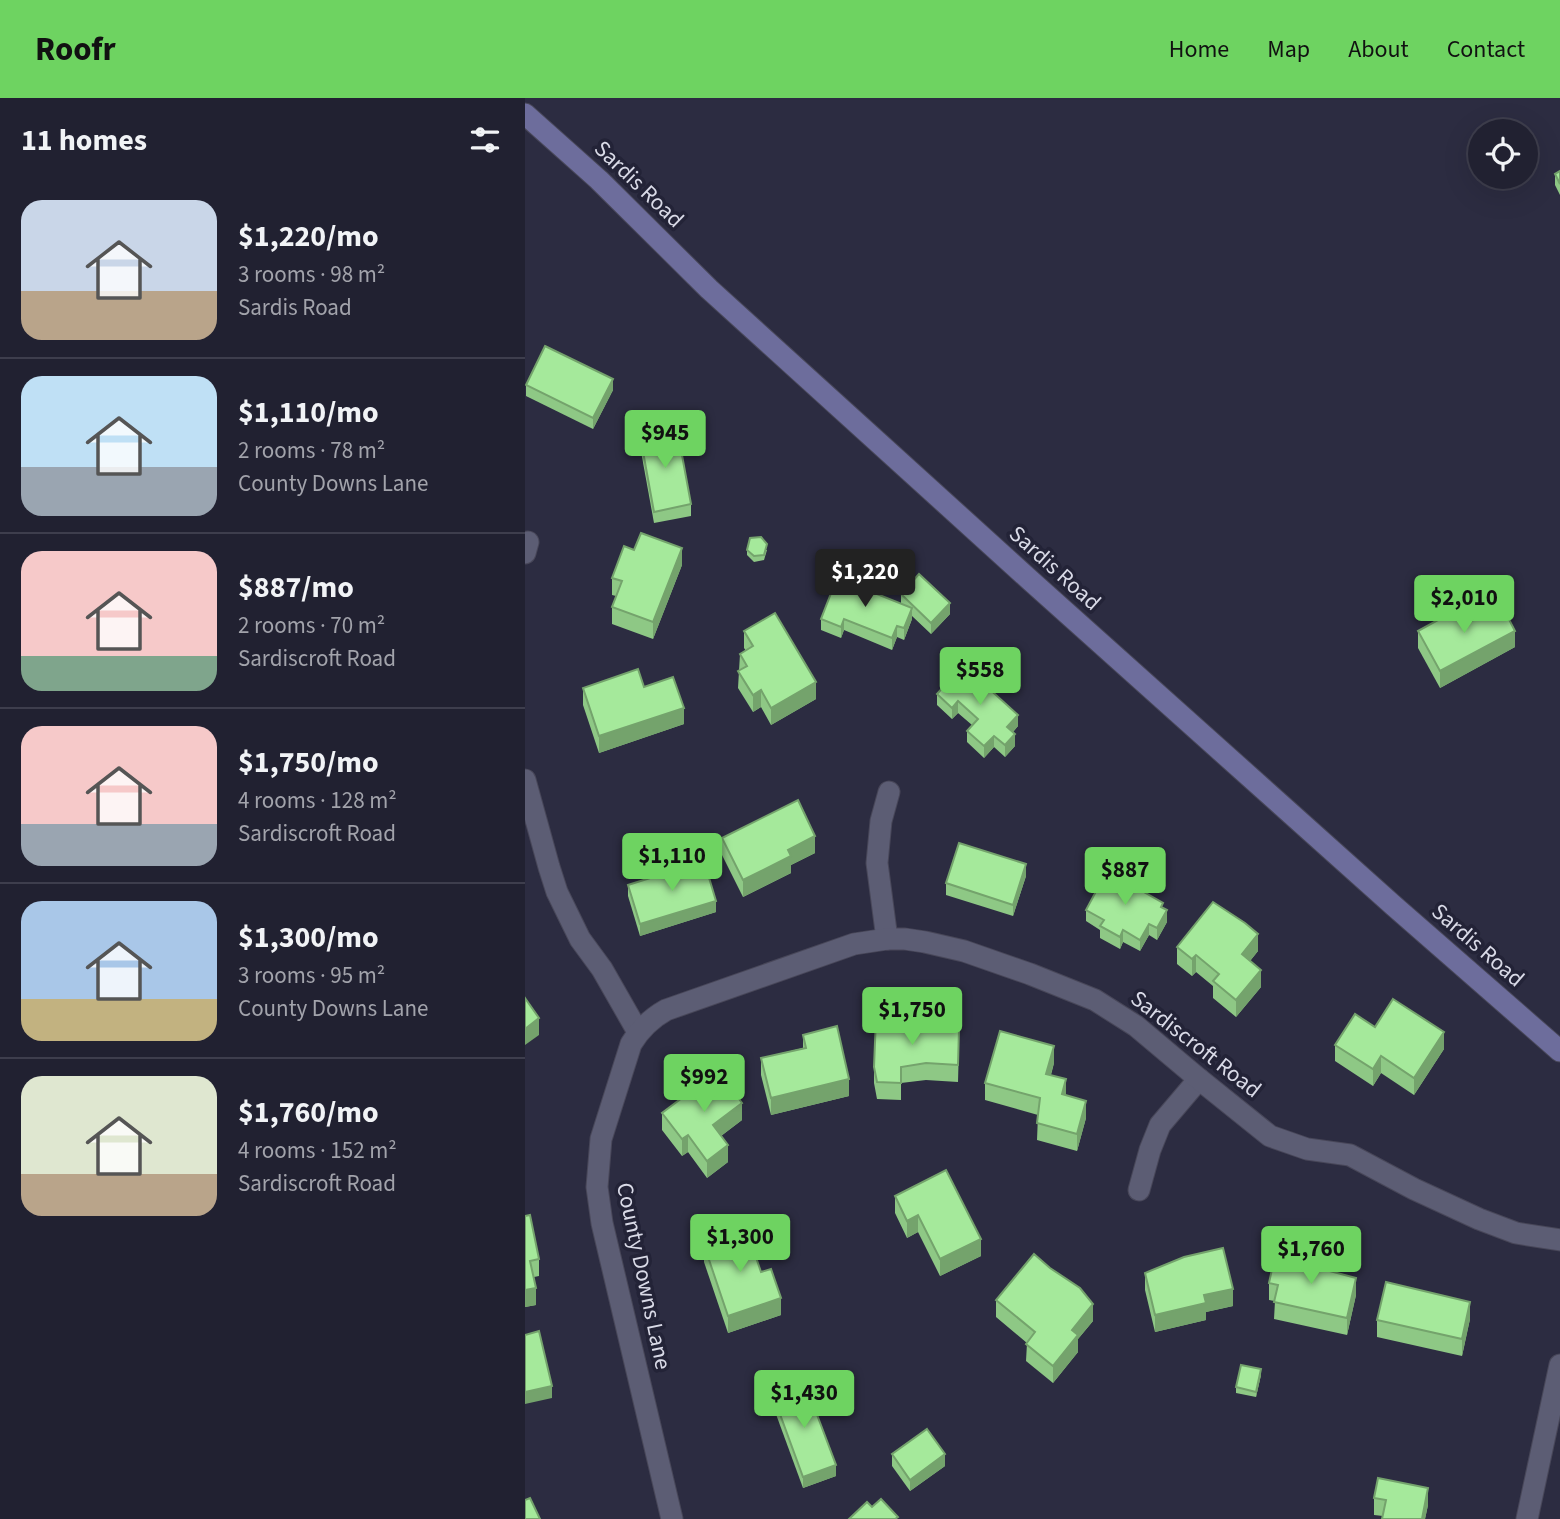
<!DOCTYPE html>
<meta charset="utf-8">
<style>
body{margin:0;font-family:"Source Sans 3",sans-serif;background:#292939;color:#f1f3f6;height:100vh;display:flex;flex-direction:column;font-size:26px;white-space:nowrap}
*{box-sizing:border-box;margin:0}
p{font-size:23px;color:#a2a3ab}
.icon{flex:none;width:38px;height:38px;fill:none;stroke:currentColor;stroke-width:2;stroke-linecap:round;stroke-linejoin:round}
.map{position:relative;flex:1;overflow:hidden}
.details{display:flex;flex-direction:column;background:#212131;width:525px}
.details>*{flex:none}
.fabs{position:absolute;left:943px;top:21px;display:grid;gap:14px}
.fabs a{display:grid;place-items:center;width:70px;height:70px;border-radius:50%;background:#212131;box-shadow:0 7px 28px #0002,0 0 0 2px #3e3e4d;font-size:35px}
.price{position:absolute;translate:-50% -60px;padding:0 16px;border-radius:7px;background:#6ed361;color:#111;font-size:23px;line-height:46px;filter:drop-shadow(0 2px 4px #0008)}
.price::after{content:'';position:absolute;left:50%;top:42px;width:21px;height:16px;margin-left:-10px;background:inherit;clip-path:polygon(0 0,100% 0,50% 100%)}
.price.on{background:#222;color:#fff}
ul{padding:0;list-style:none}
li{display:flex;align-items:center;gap:21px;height:175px;padding:0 21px}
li+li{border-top:2px solid #3e3e4d}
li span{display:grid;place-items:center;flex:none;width:196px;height:140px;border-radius:21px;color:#555}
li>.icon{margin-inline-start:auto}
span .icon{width:84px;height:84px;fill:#fffc;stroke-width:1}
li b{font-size:30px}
h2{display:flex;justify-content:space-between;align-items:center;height:84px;padding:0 21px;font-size:30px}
header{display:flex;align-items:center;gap:42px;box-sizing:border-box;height:98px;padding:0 35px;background:#6ed361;color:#111}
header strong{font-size:33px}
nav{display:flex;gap:38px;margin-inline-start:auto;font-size:24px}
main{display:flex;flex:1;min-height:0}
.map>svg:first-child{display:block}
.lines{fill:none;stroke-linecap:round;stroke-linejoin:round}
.street-casing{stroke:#484759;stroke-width:23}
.secondary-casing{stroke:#484759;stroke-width:23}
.street{stroke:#5c5d74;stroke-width:21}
.secondary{stroke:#6d6d9c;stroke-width:21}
.wall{fill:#8ec885}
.shaded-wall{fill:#74a36c}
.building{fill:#a5e99b;stroke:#74a36c;stroke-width:2}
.labels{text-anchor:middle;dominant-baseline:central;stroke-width:7;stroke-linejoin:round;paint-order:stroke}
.street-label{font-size:23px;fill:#d9dae7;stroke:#232337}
</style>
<header>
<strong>Roofr</strong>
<nav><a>Home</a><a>Map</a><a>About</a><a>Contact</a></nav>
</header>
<main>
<section class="details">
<h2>11 homes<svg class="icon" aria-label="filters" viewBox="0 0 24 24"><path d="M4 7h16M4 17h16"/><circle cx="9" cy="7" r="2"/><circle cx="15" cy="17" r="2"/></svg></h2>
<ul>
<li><span style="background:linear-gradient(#c9d6e8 65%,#b9a48a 0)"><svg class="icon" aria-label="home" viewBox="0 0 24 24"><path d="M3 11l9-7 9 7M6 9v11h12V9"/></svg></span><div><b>$1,220/mo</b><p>3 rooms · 98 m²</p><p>Sardis Road</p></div></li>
<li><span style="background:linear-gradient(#bfe0f5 65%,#9aa5b1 0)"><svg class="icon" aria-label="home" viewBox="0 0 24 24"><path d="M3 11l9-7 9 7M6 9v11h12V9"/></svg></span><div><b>$1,110/mo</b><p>2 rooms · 78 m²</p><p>County Downs Lane</p></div></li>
<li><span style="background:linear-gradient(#f6c9c9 75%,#7fa58c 0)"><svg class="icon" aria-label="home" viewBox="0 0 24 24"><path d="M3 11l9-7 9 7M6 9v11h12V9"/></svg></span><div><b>$887/mo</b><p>2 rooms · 70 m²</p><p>Sardiscroft Road</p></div></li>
<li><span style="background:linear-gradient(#f6c9c9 70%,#9aa5b1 0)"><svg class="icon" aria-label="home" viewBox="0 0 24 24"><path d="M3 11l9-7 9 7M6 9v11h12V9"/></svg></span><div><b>$1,750/mo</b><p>4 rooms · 128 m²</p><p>Sardiscroft Road</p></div></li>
<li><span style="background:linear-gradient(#a9c7e8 70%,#c2b280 0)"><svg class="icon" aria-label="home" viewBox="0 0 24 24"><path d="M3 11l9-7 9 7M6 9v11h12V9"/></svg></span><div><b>$1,300/mo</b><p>3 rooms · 95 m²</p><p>County Downs Lane</p></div></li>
<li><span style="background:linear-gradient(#dfe7d0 70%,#b9a48a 0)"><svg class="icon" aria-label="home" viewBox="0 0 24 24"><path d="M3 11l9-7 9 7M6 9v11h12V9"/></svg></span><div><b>$1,760/mo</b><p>4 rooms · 152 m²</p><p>Sardiscroft Road</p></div></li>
</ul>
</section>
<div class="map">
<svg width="1035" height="1421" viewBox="0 0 1035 1421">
<rect width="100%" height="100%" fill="#2c2c41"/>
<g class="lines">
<defs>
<g id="street">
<polyline points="0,455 3,444"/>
<polyline points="0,682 24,769 32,794 55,841 77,871 113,934"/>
<polyline points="362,841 352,765 356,723 364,694"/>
<polyline points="614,1092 625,1052 635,1027 674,981"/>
<path d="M147,1421L77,1125L72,1089L76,1041L106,946C115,931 125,921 141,912L329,846L362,841H380L400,844L439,853L505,876L570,902L611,928L674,981L745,1038L782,1051L825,1057L889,1091L954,1121L991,1135L1035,1142"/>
<polyline points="1002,1421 1035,1267"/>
</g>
<polyline id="secondary" points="0,16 74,82 184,191 506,483 869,808 1035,953"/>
</defs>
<!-- street casing -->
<use href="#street" class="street-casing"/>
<!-- secondary casing -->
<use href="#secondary" class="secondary-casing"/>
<!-- street -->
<use href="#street" class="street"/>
<!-- secondary -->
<use href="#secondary" class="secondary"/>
</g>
<!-- wall -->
<g class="wall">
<polygon points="1035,73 1035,97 1030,87 1030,76"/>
<polygon points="1,287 88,292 68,331 1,298"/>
<polygon points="115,337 166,406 166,418 129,425 115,348"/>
<polygon points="222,452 242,452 239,462 229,464 222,457"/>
<polygon points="157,467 128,541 87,526 87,509 91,498 87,497 87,480"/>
<polygon points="376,496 425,516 406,536 387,518 387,521 379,542 372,539 367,552 319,532 316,540 296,532 296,521 376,505"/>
<polygon points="219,533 291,601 246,627 236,609 228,614 213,590 215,556 221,553 219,550"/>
<polygon points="893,533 990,549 915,590 893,550"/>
<polygon points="438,567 493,628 488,634 490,648 480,659 469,649 459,660 442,644 442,633 447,627 433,615 427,621 412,607 412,596"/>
<polygon points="119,589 159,626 74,655 58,607 58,590"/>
<polygon points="197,740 290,755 266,767 266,775 218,799 197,757"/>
<polygon points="501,778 488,818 421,797 421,785"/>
<polygon points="103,787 191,814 115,838 103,798"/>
<polygon points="638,810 642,824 632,842 624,837 615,853 598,844 595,851 575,840 575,832 561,823 561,812"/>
<polygon points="652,849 733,853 725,863 736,889 711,919 688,900 688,888 671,874 667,878 652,866"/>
<polygon points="404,929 434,947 433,984 401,982 376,985 376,1002 352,1001 349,985 349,969"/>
<polygon points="850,929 919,951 889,997 856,975 848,988 810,963 810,947"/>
<polygon points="278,937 324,998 246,1017 236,977 236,960 278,950"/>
<polygon points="529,965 526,977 541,997 561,1020 552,1053 512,1042 513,1017 460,1002 460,985"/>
<polygon points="137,1015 217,1022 196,1038 203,1064 182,1080 163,1054 157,1058 137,1032"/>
<polygon points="370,1098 456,1158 415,1178 393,1134 382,1140 370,1115"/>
<polygon points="0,1118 14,1161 14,1178 9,1179 11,1207 0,1209"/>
<polygon points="179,1147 256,1217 203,1235 179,1164"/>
<polygon points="784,1168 831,1197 822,1237 749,1221 750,1203 744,1202 744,1185"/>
<polygon points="620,1175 708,1208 681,1214 681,1222 630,1234 620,1192"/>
<polygon points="471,1202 568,1223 553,1241 553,1254 528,1285 501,1263 502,1245 471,1219"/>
<polygon points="945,1221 937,1258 852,1239 852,1222"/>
<polygon points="736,1277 731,1299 711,1295 711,1289"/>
<polygon points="248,1297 311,1378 278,1390 248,1308"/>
<polygon points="367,1356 420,1368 385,1393 367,1368"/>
<polygon points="849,1400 903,1407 900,1421 857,1421 858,1418 849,1417"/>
</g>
<!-- shaded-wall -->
<g class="shaded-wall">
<polygon points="88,281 88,292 68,331 68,320"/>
<polygon points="157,450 157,467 128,541 128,524"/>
<polygon points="425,505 425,516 406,536 406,525"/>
<polygon points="387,510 387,521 379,542 379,530"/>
<polygon points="319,521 319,532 316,540 316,529"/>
<polygon points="372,528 372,539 367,552 367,540"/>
<polygon points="990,533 990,549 915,590 915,573"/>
<polygon points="291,584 291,601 246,627 246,610"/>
<polygon points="236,592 236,609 228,614 228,597"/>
<polygon points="433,603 433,615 427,621 427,610"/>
<polygon points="159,610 159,626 74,655 74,638"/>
<polygon points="493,617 493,628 482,641 482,629"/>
<polygon points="490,636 490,648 480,659 480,647"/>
<polygon points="469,638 469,649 459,660 459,648"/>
<polygon points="290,738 290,755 266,767 266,775 218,799 218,782 263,752"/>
<polygon points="501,766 501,778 488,818 488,807"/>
<polygon points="191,803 191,814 115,838 115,826"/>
<polygon points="642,812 642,824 632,842 632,830"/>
<polygon points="624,826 624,837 615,853 615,842"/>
<polygon points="598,832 598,844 595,851 595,839"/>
<polygon points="733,836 733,853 717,873 717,856"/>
<polygon points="671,857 671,874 667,878 667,861"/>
<polygon points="736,872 736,889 711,919 711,902"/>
<polygon points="14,920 14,937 0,947 0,931"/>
<polygon points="919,934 919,951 889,997 889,980"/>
<polygon points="529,948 529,965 521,993 521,976"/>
<polygon points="856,958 856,975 848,988 848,971"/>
<polygon points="324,981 324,998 246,1017 246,1000"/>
<polygon points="541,981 541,998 537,996"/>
<polygon points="561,1003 561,1020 552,1053 552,1036"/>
<polygon points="217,1005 217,1022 188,1044 188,1027"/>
<polygon points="163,1037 163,1054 157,1058 157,1041"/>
<polygon points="203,1047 203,1064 182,1080 182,1063"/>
<polygon points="393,1117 393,1134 382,1140 382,1123"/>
<polygon points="456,1141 456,1158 415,1178 415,1161"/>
<polygon points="831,1180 831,1197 822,1237 822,1220"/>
<polygon points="11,1190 11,1207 0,1209 0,1192"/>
<polygon points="708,1191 708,1208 681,1214 681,1222 630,1234 630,1217 679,1197"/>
<polygon points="256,1200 256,1217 203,1235 203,1218"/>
<polygon points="945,1204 945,1221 937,1258 937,1241"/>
<polygon points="568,1206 568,1223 553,1241 553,1254 528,1285 528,1268 547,1232"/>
<polygon points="736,1271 736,1277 731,1299 731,1294"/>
<polygon points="27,1288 27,1300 0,1306 0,1294"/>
<polygon points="420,1356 420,1368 385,1393 385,1382"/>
<polygon points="311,1367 311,1378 278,1390 278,1379"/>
<polygon points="903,1390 903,1407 900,1421 897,1421"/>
</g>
<!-- building -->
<g class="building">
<polygon points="1035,73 1035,86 1030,76"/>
<polygon points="20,248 88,281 68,320 1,287"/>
<polygon points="152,330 166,406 129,414 115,337"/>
<polygon points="116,435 157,450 128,524 87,509 97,483 87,480 99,448 109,452"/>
<polygon points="236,439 242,446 239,457 229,458 222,452 225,440"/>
<polygon points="394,476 425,505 406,525 376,496"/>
<polygon points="312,480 387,510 379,530 372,528 367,540 319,521 316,529 296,521"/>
<polygon points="976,506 990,533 915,573 893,533 940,507 948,522"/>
<polygon points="250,515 291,584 246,610 236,592 228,597 213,573 222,568 215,556 228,548 219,533"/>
<polygon points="438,567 493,617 482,629 490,636 480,647 469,638 459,648 442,633 453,621 433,603 427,610 412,596"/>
<polygon points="113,571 119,589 148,579 159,610 74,638 58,590"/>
<polygon points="273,702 290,738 263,752 266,758 218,782 197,740"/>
<polygon points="434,745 501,766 488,807 421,785"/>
<polygon points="179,763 191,803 115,826 103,787"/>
<polygon points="582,773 638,805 636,809 642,812 632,830 624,826 615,842 598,832 595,839 575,828 579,822 561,812"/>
<polygon points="688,804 720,825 733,836 717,856 736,872 711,902 688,883 694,876 671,857 667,861 652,849"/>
<polygon points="0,900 14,920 0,931"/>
<polygon points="868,901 919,934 889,980 856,958 848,971 810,947 830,916 850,929"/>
<polygon points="351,920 404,923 404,929 434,930 433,967 401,965 376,969 376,985 352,984 349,969"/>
<polygon points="312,928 324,981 246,1000 236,960 281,950 278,937"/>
<polygon points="475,933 529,948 521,976 541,981 537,996 561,1003 552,1036 512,1025 515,1000 460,985"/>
<polygon points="193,973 217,1005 188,1027 203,1047 182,1063 163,1037 157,1041 137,1015"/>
<polygon points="421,1072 456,1141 415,1161 393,1117 382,1123 370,1098"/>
<polygon points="5,1117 14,1161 5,1163 11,1190 0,1192 0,1118"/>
<polygon points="222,1133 236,1174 246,1171 256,1200 203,1218 179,1147"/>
<polygon points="698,1150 708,1191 679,1197 681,1205 630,1217 620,1175 659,1159"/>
<polygon points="751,1153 784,1161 782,1167 831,1180 822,1220 749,1204 753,1187 744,1185"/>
<polygon points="509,1156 525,1170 555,1190 568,1206 547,1232 553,1237 528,1268 501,1246 510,1234 471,1202"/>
<polygon points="861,1184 945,1204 937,1241 852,1222"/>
<polygon points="14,1233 27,1288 0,1294 0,1237"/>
<polygon points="716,1267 736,1271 731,1294 711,1289"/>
<polygon points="280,1285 311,1367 278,1379 248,1297"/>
<polygon points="402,1331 420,1356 385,1382 367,1356"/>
<polygon points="853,1380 903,1390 897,1421 857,1421 861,1402 849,1400"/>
<polygon points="5,1400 15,1421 0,1421 0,1402"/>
<polygon points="356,1401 373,1419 370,1421 324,1421 342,1404 347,1409"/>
</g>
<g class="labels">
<!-- street labels -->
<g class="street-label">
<text transform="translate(114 86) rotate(44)">Sardis Road</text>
<text transform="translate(530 470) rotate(42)">Sardis Road</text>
<text transform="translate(953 847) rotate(41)">Sardis Road</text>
<text transform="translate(671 946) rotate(38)">Sardiscroft Road</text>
<text transform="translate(119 1178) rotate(78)">County Downs Lane</text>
</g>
</g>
</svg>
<div class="fabs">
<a><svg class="icon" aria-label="locate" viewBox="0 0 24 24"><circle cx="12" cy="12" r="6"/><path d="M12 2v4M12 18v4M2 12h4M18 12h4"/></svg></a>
</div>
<b class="price" style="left:140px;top:372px">$945</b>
<b class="price on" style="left:340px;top:511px">$1,220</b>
<b class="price" style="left:939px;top:537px">$2,010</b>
<b class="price" style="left:455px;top:609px">$558</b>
<b class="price" style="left:147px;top:795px">$1,110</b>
<b class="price" style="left:600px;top:809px">$887</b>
<b class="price" style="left:387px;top:949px">$1,750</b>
<b class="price" style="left:179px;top:1016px">$992</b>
<b class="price" style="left:215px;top:1176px">$1,300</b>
<b class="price" style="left:786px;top:1188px">$1,760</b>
<b class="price" style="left:279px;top:1332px">$1,430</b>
</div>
</main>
